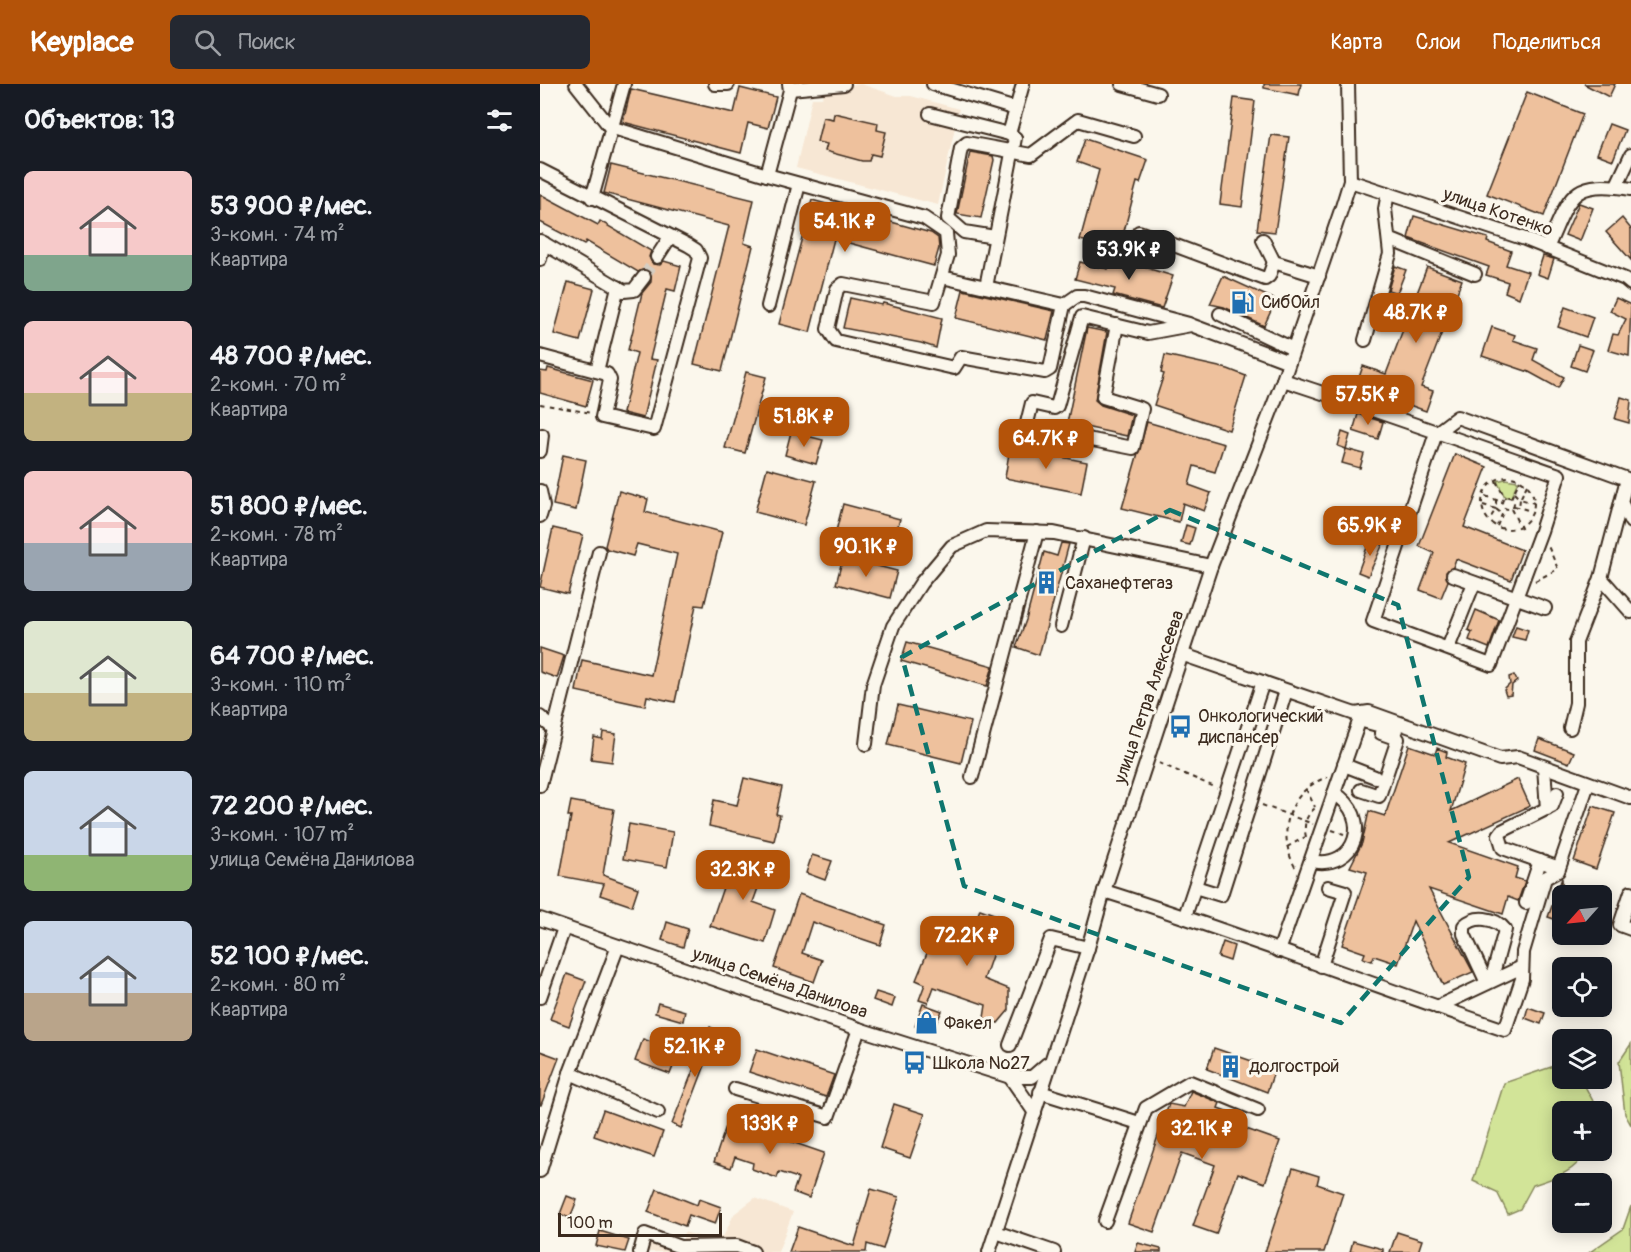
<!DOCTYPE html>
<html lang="ru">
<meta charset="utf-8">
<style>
body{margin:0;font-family:Pangolin,sans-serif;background:#242831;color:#f1f3f6;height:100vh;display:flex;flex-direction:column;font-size:22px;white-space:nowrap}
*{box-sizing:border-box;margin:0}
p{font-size:20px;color:#9ea1a6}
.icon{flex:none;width:33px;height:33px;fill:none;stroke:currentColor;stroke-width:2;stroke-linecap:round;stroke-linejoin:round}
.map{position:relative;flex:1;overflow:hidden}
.sheet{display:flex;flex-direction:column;background:#171b24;width:540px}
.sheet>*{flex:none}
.needle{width:39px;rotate:243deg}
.tools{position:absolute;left:1012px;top:801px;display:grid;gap:12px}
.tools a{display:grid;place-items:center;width:60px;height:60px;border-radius:9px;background:#171b24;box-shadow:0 3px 15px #0003;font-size:30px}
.scale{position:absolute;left:18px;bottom:15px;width:164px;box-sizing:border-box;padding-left:6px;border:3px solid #3b2a1e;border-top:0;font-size:16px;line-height:21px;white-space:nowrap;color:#3b2a1e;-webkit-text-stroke:4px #fbf7ec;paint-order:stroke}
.price{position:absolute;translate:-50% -51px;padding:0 14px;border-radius:12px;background:#b45309;color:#fff;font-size:20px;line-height:39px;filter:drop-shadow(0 2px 3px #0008)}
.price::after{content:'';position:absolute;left:50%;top:36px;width:18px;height:14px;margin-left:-9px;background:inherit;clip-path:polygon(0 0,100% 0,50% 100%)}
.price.current{background:#222;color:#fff}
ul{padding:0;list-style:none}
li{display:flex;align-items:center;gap:18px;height:150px;padding:0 24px}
li span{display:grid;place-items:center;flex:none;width:168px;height:120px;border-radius:9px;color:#555}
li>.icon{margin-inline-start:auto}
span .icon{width:72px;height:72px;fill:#fffc;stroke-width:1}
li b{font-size:26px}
h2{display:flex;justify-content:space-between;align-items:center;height:72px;padding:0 24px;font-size:26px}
header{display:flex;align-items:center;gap:36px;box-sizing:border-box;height:84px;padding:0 30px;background:#b45309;color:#fff}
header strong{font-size:28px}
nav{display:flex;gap:33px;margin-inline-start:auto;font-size:21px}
.search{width:420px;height:54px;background:#242831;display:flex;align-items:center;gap:15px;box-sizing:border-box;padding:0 21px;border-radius:9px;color:#9ea1a6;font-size:22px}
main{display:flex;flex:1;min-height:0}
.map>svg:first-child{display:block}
.built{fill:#f7e7d4}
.green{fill:#d2e498;stroke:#86875b;stroke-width:1.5}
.building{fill:#eec19d;stroke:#3b2a1e;stroke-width:1.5}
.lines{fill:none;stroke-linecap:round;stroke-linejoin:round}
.minor-tunnel{stroke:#d5cec3;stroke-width:12;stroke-dasharray:12 6;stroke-linecap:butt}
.minor-casing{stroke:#3b2a1e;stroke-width:16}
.path{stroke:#3b2a1e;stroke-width:2;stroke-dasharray:4.5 4.5;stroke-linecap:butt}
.minor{stroke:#fbf7ec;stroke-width:12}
.marked{fill:none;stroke:#0f766e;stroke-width:4.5;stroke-dasharray:12 8;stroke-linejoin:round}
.labels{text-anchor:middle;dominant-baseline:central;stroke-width:6;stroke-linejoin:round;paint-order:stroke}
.street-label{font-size:18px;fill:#3b2a1e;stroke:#fbf7ec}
.poi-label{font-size:18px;fill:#3b2a1e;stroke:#fbf7ec;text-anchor:start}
</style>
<header>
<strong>Keyplace</strong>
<div class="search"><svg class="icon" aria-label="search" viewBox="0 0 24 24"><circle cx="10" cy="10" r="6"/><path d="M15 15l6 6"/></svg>Поиск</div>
<nav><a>Карта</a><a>Слои</a><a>Поделиться</a></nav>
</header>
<main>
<section class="sheet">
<h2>Объектов: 13<svg class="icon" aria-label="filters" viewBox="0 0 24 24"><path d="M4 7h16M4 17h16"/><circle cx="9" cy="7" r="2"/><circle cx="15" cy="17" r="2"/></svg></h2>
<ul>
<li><span style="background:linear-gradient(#f6c9c9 70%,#7fa58c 0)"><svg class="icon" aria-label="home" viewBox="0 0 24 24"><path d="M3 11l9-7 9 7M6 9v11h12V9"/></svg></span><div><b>53 900 ₽/мес.</b><p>3-комн. · 74 m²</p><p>Квартира</p></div></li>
<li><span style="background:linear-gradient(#f6c9c9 60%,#c2b280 0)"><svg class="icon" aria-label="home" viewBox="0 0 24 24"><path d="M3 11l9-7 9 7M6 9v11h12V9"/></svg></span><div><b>48 700 ₽/мес.</b><p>2-комн. · 70 m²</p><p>Квартира</p></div></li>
<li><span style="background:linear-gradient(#f6c9c9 60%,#9aa5b1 0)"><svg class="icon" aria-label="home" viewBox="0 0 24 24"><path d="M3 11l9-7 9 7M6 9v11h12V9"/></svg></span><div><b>51 800 ₽/мес.</b><p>2-комн. · 78 m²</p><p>Квартира</p></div></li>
<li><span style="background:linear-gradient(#dfe7d0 60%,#c2b280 0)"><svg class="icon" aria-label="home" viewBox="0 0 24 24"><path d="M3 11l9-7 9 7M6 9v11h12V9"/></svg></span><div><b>64 700 ₽/мес.</b><p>3-комн. · 110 m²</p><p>Квартира</p></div></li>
<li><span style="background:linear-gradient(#c9d6e8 70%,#8fb573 0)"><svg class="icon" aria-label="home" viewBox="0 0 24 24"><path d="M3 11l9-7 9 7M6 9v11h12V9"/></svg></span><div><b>72 200 ₽/мес.</b><p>3-комн. · 107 m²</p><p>улица Семёна Данилова</p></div></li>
<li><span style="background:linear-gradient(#c9d6e8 60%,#b9a48a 0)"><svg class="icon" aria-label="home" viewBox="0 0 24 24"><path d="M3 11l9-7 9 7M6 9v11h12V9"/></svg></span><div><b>52 100 ₽/мес.</b><p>2-комн. · 80 m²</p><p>Квартира</p></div></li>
</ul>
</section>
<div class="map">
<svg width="1091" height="1168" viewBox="0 0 1091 1168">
<rect width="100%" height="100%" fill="#fbf7ec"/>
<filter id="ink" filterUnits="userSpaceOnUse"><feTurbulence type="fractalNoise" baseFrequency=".0167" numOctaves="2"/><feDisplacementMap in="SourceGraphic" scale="12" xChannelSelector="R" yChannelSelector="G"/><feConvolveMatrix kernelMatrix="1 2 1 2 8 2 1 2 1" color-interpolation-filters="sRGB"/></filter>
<g filter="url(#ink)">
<!-- built -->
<g class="built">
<polygon points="321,0 357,12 371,12 419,25 398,121 256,84 272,14 282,14 286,2"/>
<polygon points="215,1114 253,1128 238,1168 93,1168 101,1144 142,1159 144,1148 172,1156 184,1151 194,1130"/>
</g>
<!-- green -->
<g class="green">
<polygon points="965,395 978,397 971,413 965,413 957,397"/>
<polygon points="1091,960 1091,1041 1085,1030 1079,978"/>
<path d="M1023,979V994L1041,995L1054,1019V1027L1023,1028V1066L1046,1067C1036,1088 1015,1094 993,1101L980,1125L968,1130L957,1108L933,1097L964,999Z"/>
<polygon points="1091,1122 1091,1168 1050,1168 1083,1145"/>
</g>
<!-- building -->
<g class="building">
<polygon points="724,0 761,0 759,11 724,4"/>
<polygon points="1044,0 1075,0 1069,13"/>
<polygon points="200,4 236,13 228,44 208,39 201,69 83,38 91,5 194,29"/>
<polygon points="987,8 1043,30 1004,132 947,110"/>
<polygon points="694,14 715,17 702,123 680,120"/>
<polygon points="294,29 338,39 337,46 346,48 340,72 331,70 329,77 322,77 285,67 287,60 277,58 283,33 293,35"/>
<polygon points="1069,40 1085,46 1073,76 1057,70"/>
<polygon points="731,51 749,53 735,148 717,146"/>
<polygon points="545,55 608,76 600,99 597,98 579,166 540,156 559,86 537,78"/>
<polygon points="430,68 453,72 454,76 441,134 417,130"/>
<polygon points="71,81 214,116 204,159 213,162 182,287 154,280 189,142 64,109"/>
<polygon points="0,110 58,141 60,137 111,167 109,173 113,180 120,181 124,177 141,182 135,207 127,205 110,275 117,276 103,334 83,329 97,269 88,266 102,209 111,198 111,189 105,185 98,188 46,157 44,161 0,138"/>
<polygon points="272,116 391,149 398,154 399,164 394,182 294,155 270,248 239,240"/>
<polygon points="1039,119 1053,124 1040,157 1025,151"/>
<polygon points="874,132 948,154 947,158 971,167 966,181 988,188 979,214 965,208 968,198 946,191 949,183 868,154"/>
<polygon points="1082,134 1091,145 1091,176 1066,148"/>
<polygon points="1003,172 1014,175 1008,194 997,190"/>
<polygon points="571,173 633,192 622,224 573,211 575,205 535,195 540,178 568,185"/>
<polygon points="855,182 866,186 857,209 848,206"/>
<polygon points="887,183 922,196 881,303 893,307 886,327 816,302 823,282 846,290"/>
<polygon points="683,192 736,216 724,242 684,223 670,220"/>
<polygon points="28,198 54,205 40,257 14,250"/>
<polygon points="423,206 514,227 507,256 416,234"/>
<polygon points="310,214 342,221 343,219 402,234 396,264 381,259 303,244"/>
<polygon points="1076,214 1091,221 1089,272 1068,266 1073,250 1078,251 1086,235 1070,227"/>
<polygon points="1025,223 1053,233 1046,253 1018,243"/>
<polygon points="952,243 975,251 973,256 997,264 993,276 1024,293 1018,304 989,288 942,272"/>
<polygon points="547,244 567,248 555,316 561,321 592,331 587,352 527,339"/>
<polygon points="1038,261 1053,266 1045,287 1031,282"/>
<polygon points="625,271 688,285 706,292 689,346 614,321 624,290 621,289"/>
<polygon points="8,284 53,296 46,322 0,309 0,287 7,288"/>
<polygon points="206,288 226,293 205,369 185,364"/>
<polygon points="1081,313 1091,316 1089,339 1075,335"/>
<polygon points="818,330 843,338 838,355 813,347"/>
<polygon points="607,338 684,360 675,388 654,382 649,401 671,409 664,427 643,419 639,438 582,424"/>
<polygon points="251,348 283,356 276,380 245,371"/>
<polygon points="802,348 810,351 806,365 798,362"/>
<polygon points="470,363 547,378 541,409 465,394"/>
<polygon points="806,365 824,370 820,384 802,379"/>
<polygon points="915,370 947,383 924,443 982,466 971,496 916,475 913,483 906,488 908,497 901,514 880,506 894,469 879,462"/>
<polygon points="23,371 46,376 36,426 13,421"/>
<polygon points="227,384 276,397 264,441 215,428"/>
<polygon points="79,407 108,415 105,428 182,448 164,522 156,521 135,618 107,612 105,622 36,607 42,576 111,591 137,470 97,460 93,472 67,465 65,462"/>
<polygon points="303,420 360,435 352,462 296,447"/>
<polygon points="646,441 655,444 650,461 641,459"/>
<polygon points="13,444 43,451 28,510 0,503"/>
<polygon points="830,455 843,460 828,492 818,488"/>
<polygon points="521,459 529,460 499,571 476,563 486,536 504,468 517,472"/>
<polygon points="303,473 357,487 350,514 296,500"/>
<polygon points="936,526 959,536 949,564 929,556 932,548 928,546"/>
<polygon points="976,542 988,546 985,556 972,553"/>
<polygon points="367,558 453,582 447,602 361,577"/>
<polygon points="0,564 24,572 17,594 0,588"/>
<polygon points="974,591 977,597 972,601 971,611 966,612 964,606 970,600 969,593"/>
<polygon points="358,621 431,638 421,679 348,661"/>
<polygon points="63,648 76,650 72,678 51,675 54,653 62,655"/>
<polygon points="999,655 1034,668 1029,679 995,666"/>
<polygon points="869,661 895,670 897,664 907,668 906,673 925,680 911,727 978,695 990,722 909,759 978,783 975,794 985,797 978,817 968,813 963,830 889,805 933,888 903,901 873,837 858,880 834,872 832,877 823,874 825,869 802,861 827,788 810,783 822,759 829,727 845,732"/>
<polygon points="204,694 242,703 236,730 240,731 234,757 169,742 174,716 197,721"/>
<polygon points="31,717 74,725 63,791 98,804 92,822 60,811 64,800 20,792 31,732 28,732"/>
<polygon points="1053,722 1075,729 1056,785 1034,777"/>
<polygon points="89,740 133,748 127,783 83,775"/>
<polygon points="195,768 227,779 213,818 235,826 225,859 170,842"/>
<polygon points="272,771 292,777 285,796 266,789"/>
<polygon points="1022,794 1023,819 1017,836 1008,833"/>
<polygon points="259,810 346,841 340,861 272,838 262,869 282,876 274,898 234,884"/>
<polygon points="440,825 465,834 444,895 469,905 469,926 458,939 444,934 446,921 394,903 388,919 379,916 385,900 376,896 396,847 428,859"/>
<polygon points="127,838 148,845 143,863 122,856"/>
<polygon points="683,858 694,862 690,877 678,873"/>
<polygon points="27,890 46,897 29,942 10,935"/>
<polygon points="336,908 355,914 352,923 333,916"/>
<polygon points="118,919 145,927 143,937 115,929"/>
<polygon points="383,920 402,927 392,948 375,942"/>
<polygon points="988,923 1005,929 1001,940 985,934"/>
<polygon points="170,943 178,947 141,1044 132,1040"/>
<polygon points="103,955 139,968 130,990 95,977"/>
<polygon points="674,964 735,985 727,1008 667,985"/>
<polygon points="217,965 294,991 286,1013 209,988"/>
<polygon points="0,967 19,974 1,1021 0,1021"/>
<polygon points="651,1007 680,1019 678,1024 695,1030 692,1040 740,1057 725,1099 698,1089 676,1150 653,1142 675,1081 642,1069 614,1148 588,1139 629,1020 644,1023"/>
<polygon points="354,1020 385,1030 370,1074 340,1064"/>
<polygon points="63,1026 123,1048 114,1073 54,1052"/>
<polygon points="188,1036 284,1069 269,1114 253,1108 258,1094 239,1088 237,1094 212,1085 213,1079 195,1073 191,1084 174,1078"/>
<polygon points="753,1084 779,1092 777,1100 803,1109 784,1168 725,1168"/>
<polygon points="117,1105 157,1121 159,1115 181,1123 175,1140 149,1131 145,1142 108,1128"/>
<polygon points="331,1105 359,1113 343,1165 327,1160 326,1168 249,1168 258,1143 314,1162"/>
<polygon points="27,1112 37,1116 30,1134 20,1130"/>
<polygon points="60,1147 89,1156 85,1168 56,1162"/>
<polygon points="857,1148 882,1156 878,1168 850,1168"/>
<polygon points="813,1157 843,1165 843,1168 810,1168"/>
<polygon points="598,1159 621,1165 621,1168 595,1168"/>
</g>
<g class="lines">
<!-- minor-tunnel -->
<polyline class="minor-tunnel" points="104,193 117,173"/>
<defs>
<g id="minor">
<polyline points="36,0 70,43 227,91 384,134 406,149 408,171 394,218 303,200 297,205 288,245 296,257 414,284 421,273 505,288 510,285 524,221"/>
<polyline points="175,0 188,0"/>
<polyline points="393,0 476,25"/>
<polyline points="582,0 618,10"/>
<polyline points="250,5 304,0"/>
<polyline points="390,30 469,50 475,54 446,203"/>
<polyline points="469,50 483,0"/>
<polyline points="0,86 148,161 156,166 160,174 114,345 62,333 70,296 67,290 0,272"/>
<polyline points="227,91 250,6 249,0"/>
<polyline points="810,97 985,155 1085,195 1091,200"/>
<polyline points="1076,103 1091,71"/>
<polyline points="52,114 84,0"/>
<polyline points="599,148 725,195 729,192 734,178"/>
<polyline points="455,153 424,148 408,134 421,64 427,59 491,71 538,36 594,52"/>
<polyline points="849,155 935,190"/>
<polyline points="723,156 734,178 779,192"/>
<polyline points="0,157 84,207 94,206 104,193"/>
<path d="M1007,164C1030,114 1029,94 1091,105"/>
<polyline points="117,173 130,153"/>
<polyline points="0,175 4,159"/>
<polyline points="402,193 524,221 537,212 544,212 649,240"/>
<polyline points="228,222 259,100"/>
<polyline points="680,230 753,265"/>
<polyline points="577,241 563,313 602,325 593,364 486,343 492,319 514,324 517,322 542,233 608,249 651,241 749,278"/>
<polyline points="825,256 850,170 845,125 848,109"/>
<polyline points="57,287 78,203"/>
<path d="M743,296C836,326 927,359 1019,391L1001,447L951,581L833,537L896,349L917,333L1087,395L1061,494L1036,558V619L1030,644"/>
<polyline points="0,367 2,351"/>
<polyline points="0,407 3,422 0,432"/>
<polyline points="1081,418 1091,438"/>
<polyline points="913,491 1005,524"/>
<polyline points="1061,494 1091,528"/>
<polyline points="521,542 544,454"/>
<polyline points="908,564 934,499"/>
<polyline points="644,571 815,630 829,628 960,675 978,673 1091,714"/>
<polyline points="0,633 14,645"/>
<polyline points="819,636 856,646"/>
<polyline points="326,660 333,601 353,542 381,499 412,462 446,447 514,449 671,482"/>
<polyline points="804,681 835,693"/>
<polyline points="1004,683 1007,725"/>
<polyline points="432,693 497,448"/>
<polyline points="0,701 59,468"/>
<polyline points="821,706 839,712 858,655 841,649"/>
<polyline points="1017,709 1012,722 962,747 959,751 963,764 1019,784"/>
<path d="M771,777C817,787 833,732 794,709"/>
<polyline points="655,803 681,811 746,607"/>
<path d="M564,807C699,849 831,901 965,946L982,895L983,868L1005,794L1018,787L1048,700"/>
<polyline points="1091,808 1080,841 1091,845"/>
<polyline points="986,819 1000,777"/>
<polyline points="645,832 723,598"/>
<polyline points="0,835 319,945 470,993 492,993 507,980"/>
<polyline points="739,867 822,629"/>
<polyline points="781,882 805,808 788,803"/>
<path d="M947,899L924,850V842C935,831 955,833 965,846L951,897"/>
<polyline points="0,913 24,844"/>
<polyline points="897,923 982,883"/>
<polyline points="470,961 511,855 548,864"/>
<polyline points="30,989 118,1028"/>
<polyline points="470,993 495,1029"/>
<polyline points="195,1005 288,1033 319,945"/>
<polyline points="500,1008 599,1039"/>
<polyline points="0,1087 30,989 78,862"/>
<polyline points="565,1137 606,1024 650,998 718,1026"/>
<polyline points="456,1148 514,1168"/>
<polyline points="100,1168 105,1150 140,1163 197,1162 213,1168"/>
<polyline points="449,1168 548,864 564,807 671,482 743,296 801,126 810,97 808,0"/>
</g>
</defs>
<!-- minor casing -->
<use href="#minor" class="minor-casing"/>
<!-- path -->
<g class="path">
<polyline points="0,320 52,329"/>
<circle cx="968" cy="419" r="26"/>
<polyline points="956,397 965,414"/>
<polyline points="987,401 980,415 994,419"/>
<polyline points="974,409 980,415 979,424"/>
<polyline points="945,412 962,418"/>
<circle cx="968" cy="419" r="6"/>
<polyline points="971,414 980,396"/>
<polyline points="956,416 956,425 962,430"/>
<polyline points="943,421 956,425 949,436"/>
<polyline points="974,422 991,427"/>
<polyline points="971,425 983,448"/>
<polyline points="957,442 964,426"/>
<polyline points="995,497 1018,485 1008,462"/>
<polyline points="619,679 677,704"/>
<polyline points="766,705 775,723"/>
<polyline points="722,721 773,740"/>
<polyline points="792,746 804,750"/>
<path d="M766,753C763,740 766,730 778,722"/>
<polyline points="747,763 765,753"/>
<path d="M755,783C736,749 749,705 788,693"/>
</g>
<!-- minor -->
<use href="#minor" class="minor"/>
</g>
</g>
<!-- marked area -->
<path class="marked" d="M630,426L858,521L929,793L801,939L424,802L362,573Z"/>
<!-- icons -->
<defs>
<symbol id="fuel-bare" viewBox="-9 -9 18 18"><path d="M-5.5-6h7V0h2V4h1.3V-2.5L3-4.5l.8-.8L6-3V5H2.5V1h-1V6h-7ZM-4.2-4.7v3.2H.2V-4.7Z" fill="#1f6fb2" stroke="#fbf7ec" stroke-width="2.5" paint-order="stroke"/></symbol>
<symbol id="building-bare" viewBox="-9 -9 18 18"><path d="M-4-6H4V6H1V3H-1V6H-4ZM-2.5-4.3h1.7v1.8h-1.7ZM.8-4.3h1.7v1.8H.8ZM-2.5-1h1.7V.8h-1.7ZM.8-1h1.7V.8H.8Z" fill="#1f6fb2" stroke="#fbf7ec" stroke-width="2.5" paint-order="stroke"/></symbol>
<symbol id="bus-bare" viewBox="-9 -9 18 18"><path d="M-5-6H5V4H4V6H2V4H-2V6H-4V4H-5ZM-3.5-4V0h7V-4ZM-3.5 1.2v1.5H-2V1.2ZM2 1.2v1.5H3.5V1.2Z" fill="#1f6fb2" stroke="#fbf7ec" stroke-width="2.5" paint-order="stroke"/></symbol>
<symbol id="shop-bare" viewBox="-9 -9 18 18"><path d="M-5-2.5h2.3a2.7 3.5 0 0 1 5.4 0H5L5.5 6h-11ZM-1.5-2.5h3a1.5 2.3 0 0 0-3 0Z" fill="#1f6fb2" stroke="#fbf7ec" stroke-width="2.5" paint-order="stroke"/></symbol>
</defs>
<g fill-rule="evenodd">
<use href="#fuel-bare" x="686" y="202" width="33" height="33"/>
<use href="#building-bare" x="490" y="482" width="33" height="33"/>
<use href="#bus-bare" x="624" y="626" width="33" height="33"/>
<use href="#shop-bare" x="370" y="922" width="33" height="33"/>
<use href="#bus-bare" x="358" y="962" width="33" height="33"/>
<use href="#building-bare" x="674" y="966" width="33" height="33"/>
</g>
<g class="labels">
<!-- street labels -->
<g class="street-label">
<text transform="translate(958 128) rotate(19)">улица Котенко</text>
<text transform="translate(609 613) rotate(-71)">улица Петра Алексеева</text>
<text transform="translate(240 899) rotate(19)">улица Семёна Данилова</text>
</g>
<!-- poi labels -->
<g class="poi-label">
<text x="721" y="218">СибОйл</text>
<text x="525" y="499">Саханефтегаз</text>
<text x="658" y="632">Онкологический<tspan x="658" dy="21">диспансер</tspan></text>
<text x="404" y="939">Факел</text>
<text x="393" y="979">Школа №27</text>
<text x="709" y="982">долгострой</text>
</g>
</g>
</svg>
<div class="tools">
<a><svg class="needle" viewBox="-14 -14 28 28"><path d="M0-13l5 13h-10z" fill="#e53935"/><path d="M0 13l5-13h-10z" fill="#9ea1a6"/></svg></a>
<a><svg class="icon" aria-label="locate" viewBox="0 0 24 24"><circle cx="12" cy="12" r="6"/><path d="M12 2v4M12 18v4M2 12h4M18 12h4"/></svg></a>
<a><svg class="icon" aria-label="layers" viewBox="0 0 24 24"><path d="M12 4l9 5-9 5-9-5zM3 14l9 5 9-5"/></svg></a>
<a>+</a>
<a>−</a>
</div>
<div class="scale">100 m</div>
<b class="price" style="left:305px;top:169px">54.1K ₽</b>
<b class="price current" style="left:589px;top:197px">53.9K ₽</b>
<b class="price" style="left:876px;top:260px">48.7K ₽</b>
<b class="price" style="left:828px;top:342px">57.5K ₽</b>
<b class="price" style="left:264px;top:364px">51.8K ₽</b>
<b class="price" style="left:506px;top:386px">64.7K ₽</b>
<b class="price" style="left:830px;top:473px">65.9K ₽</b>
<b class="price" style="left:326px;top:494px">90.1K ₽</b>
<b class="price" style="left:203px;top:817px">32.3K ₽</b>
<b class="price" style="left:427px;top:883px">72.2K ₽</b>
<b class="price" style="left:155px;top:994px">52.1K ₽</b>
<b class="price" style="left:230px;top:1071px">133K ₽</b>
<b class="price" style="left:662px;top:1076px">32.1K ₽</b>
</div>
</main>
